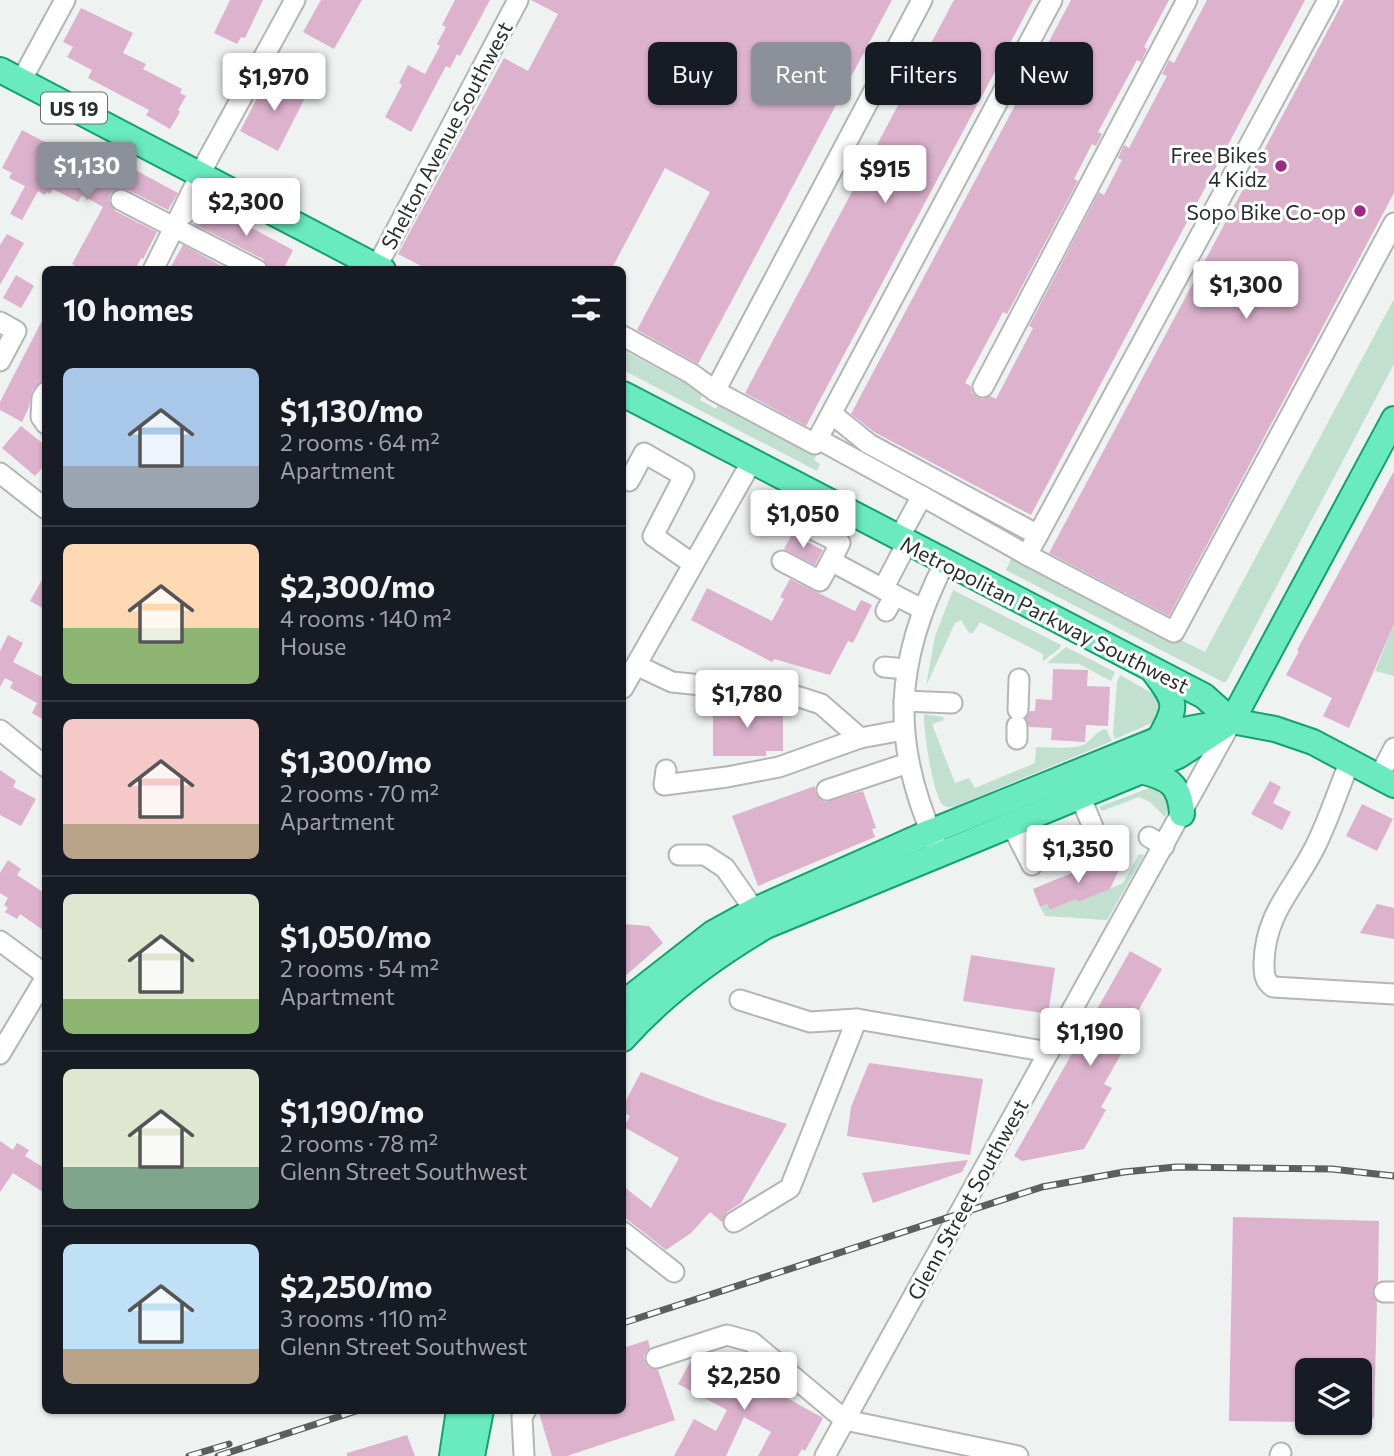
<!DOCTYPE html>
<meta charset="utf-8">
<style>
body{margin:0;font-family:Commissioner,sans-serif;background:#20242c;color:#f1f3f6;height:100vh;display:flex;flex-direction:column;font-size:26px;white-space:nowrap}
*{box-sizing:border-box;margin:0}
p{font-size:23px;color:#9ea1a6}
.icon{flex:none;width:38px;height:38px;fill:none;stroke:currentColor;stroke-width:2;stroke-linecap:round;stroke-linejoin:round}
.map{position:relative;flex:1;overflow:hidden}
.panel{position:absolute;left:42px;top:266px;width:584px;height:1148px;display:flex;flex-direction:column;background:#171b24;border-radius:10px;box-shadow:0 2px 5px #0004}
.panel>*{flex:none}
.banner{position:absolute;left:648px;top:42px;width:640px;height:63px;display:flex;gap:14px}
.controls{position:absolute;left:1295px;top:1358px;display:grid;gap:14px}
.controls a{display:grid;place-items:center;width:77px;height:77px;border-radius:10px;background:#171b24;box-shadow:0 2px 5px #0004;font-size:35px}
.price{position:absolute;translate:-50% -60px;padding:0 16px;border-radius:7px;background:#fff;color:#222;font-size:23px;line-height:46px;filter:drop-shadow(0 2px 4px #0008)}
.price::after{content:'';position:absolute;left:50%;top:42px;width:21px;height:16px;margin-left:-10px;background:inherit;clip-path:polygon(0 0,100% 0,50% 100%)}
.price.active{background:#8c9099;color:#fff}
ul{padding:0;list-style:none}
li{display:flex;align-items:center;gap:21px;height:175px;padding:0 21px}
li+li{border-top:2px solid #363941}
li span{display:grid;place-items:center;flex:none;width:196px;height:140px;border-radius:10px;color:#555}
li>.icon{margin-inline-start:auto}
span .icon{width:84px;height:84px;fill:#fffc;stroke-width:1}
li b{font-size:30px}
h2{display:flex;justify-content:space-between;align-items:center;height:84px;padding:0 21px;font-size:30px}
.chip{padding:0 24px;border-radius:10px;background:#171b24;box-shadow:0 2px 5px #0004;font-size:24px;line-height:63px}
.chip.active{background:#8c9099;color:#fff}
.map>svg:first-child{display:block}
.green{fill:#c2e0cf}
.building{fill:#dcb2cd}
.lines{fill:none;stroke-linecap:round;stroke-linejoin:round}
.minor-casing{stroke:#b3b6b4;stroke-width:23}
.major-casing{stroke:#14a071;stroke-width:28}
.minor{stroke:#fff;stroke-width:19}
.major{stroke:#6aebbf;stroke-width:24}
.rail-casing{stroke:#5c5f5e;stroke-width:7}
.rail{stroke:#fcfffd;stroke-width:4.5;stroke-dasharray:13;stroke-linecap:butt}
.poi-dot{fill:#9f2882;stroke:#fcfffd;stroke-width:2.5}
.labels{text-anchor:middle;dominant-baseline:central;stroke-width:6;stroke-linejoin:round;paint-order:stroke}
.shield{fill:#fcfffd;stroke:#6a6d6b;stroke-width:2}
.shield-label{font-size:19px;font-weight:bold;fill:#2c2e2d}
.street-label{font-size:21px;fill:#2c2e2d;stroke:#fcfffd}
.poi-label{font-size:21px;fill:#2c2e2d;stroke:#fcfffd;text-anchor:end}
</style>
<div class="map">
<svg width="1394" height="1456" viewBox="0 0 1394 1456">
<rect width="100%" height="100%" fill="#eef2f0"/>
<!-- green -->
<g class="green">
<polygon points="1394,299 1394,364 1226,682 1223,682 1006,570 1012,557 1205,652"/>
<polygon points="623,350 700,391 702,396 700,400 716,409 718,405 723,404 817,454 814,460 820,464 817,471 623,370"/>
<polygon points="953,590 1061,645 1059,649 1043,661 1043,654 980,622 973,633 969,633 961,620 955,623 926,686 935,636"/>
<polygon points="1394,624 1394,676 1375,671"/>
<polygon points="1066,647 1115,672 1111,681 1079,664 1047,663"/>
<polygon points="1120,675 1155,695 1161,707 1154,722 1115,739 1113,734 1117,682"/>
<path d="M924,714L943,717L944,720L932,724L955,783L969,778L975,788L1035,763L1036,747C1050,747 1069,750 1083,745C1092,741 1095,731 1106,729L1112,741L954,807C949,807 947,808 943,805C933,796 923,728 924,714Z"/>
<path d="M1149,788C1166,790 1172,803 1165,817L1150,802L1139,797L1102,811L1099,807Z"/>
<polygon points="1139,854 1144,855 1107,920 1045,916 1040,907 1047,904 1050,910 1076,899 1078,902 1123,883"/>
</g>
<!-- building -->
<g class="building">
<polygon points="230,0 263,0 245,38 241,37 237,44 214,33"/>
<polygon points="321,0 362,0 334,49 303,32"/>
<polygon points="455,0 490,0 460,56 457,54 450,68 446,66 411,132 385,117 402,85 399,83 408,65 425,74 440,46 437,44 446,27 442,25"/>
<polygon points="531,0 892,0 698,364 637,330 710,192 665,168 611,270 429,270 398,254 504,58 528,71 558,14"/>
<polygon points="954,0 1033,0 806,426 745,393"/>
<polygon points="1071,0 1169,0 1144,47 1147,49 1141,62 1137,60 1098,132 1102,134 1096,146 1092,144 1074,179 1078,181 1007,314 1003,312 965,383 971,386 972,393 977,397 983,399 990,396 996,399 1033,328 1029,326 1099,192 1104,195 1122,160 1118,158 1124,145 1129,148 1167,76 1162,74 1169,60 1174,63 1207,0 1305,0 1031,515 874,432 851,414"/>
<polygon points="1344,0 1394,0 1394,193 1169,616 1049,553"/>
<polygon points="81,8 133,33 123,53 146,64 143,69 182,89 180,93 186,96 178,110 180,112 170,129 146,115 149,110 88,78 92,70 67,57 73,47 63,42"/>
<polygon points="267,79 282,87 285,80 308,92 278,151 240,131"/>
<polygon points="22,130 54,147 55,144 73,153 69,162 115,185 126,165 178,193 168,210 126,189 120,188 110,194 109,201 115,211 157,232 143,259 141,258 135,270 82,270 72,264 103,207 82,195 78,202 53,189 50,194 47,192 45,195 38,191 22,220 10,214 25,186 9,178 12,173 2,168"/>
<polygon points="214,208 293,250 283,270 269,270 263,259 194,224 207,209"/>
<polygon points="7,234 24,243 0,285 0,245"/>
<polygon points="183,245 229,270 169,270"/>
<polygon points="16,275 34,286 21,308 3,298"/>
<polygon points="46,313 46,377 32,391 29,407 22,422 0,410 0,402"/>
<polygon points="21,426 46,446 46,464 35,476 2,448"/>
<polygon points="1394,471 1394,624 1349,728 1323,716 1332,698 1286,675 1299,651 1297,650"/>
<polygon points="792,534 823,550 815,565 784,549"/>
<polygon points="46,573 46,610 30,601"/>
<polygon points="790,579 855,611 861,600 872,605 853,643 848,641 830,675 774,659 772,662 691,620 707,588 772,621 784,599 780,597"/>
<polygon points="8,635 23,643 13,662 46,679 46,721 32,713 37,703 10,688 13,682 5,678 0,687 0,651"/>
<polygon points="1053,669 1088,670 1087,686 1110,687 1108,726 1086,725 1085,742 1051,740 1052,728 1029,727 1026,718 1030,711 1035,711 1036,699 1052,700"/>
<polygon points="713,704 767,704 767,709 783,709 783,751 766,751 766,756 713,756"/>
<polygon points="0,770 16,781 13,787 36,799 21,826 0,815"/>
<polygon points="1270,781 1281,787 1273,803 1291,812 1282,830 1251,814"/>
<polygon points="815,786 816,794 825,802 863,791 876,828 872,829 875,837 758,886 732,816"/>
<polygon points="1362,804 1393,819 1377,851 1346,836"/>
<polygon points="1113,856 1119,870 1110,889 1078,902 1076,899 1050,910 1047,904 1040,907 1033,889"/>
<polygon points="8,860 21,869 17,875 46,894 46,932 20,914 17,919 5,912 8,908 4,905 8,898 0,893 0,873"/>
<polygon points="1377,904 1394,908 1394,939 1360,933"/>
<polygon points="623,924 649,926 663,943 623,978"/>
<polygon points="1130,951 1162,969 1122,1039 1128,1042 1104,1084 1112,1088 1101,1107 1106,1110 1084,1149 1022,1161 1014,1156"/>
<polygon points="971,955 1055,968 1048,1014 963,1001"/>
<polygon points="869,1063 983,1079 970,1155 847,1136 851,1107"/>
<polygon points="641,1072 712,1100 787,1124 741,1203 727,1212 722,1222 710,1212 691,1233 666,1250 623,1216 623,1186 651,1208 679,1158 624,1127 630,1116 623,1112 623,1106"/>
<polygon points="0,1141 13,1150 17,1143 29,1150 25,1156 46,1169 46,1194 13,1173 0,1192"/>
<polygon points="968,1160 962,1172 873,1203 862,1173"/>
<polygon points="1233,1217 1379,1221 1378,1282 1372,1291 1377,1302 1374,1417 1370,1423 1360,1424 1360,1370 1307,1370 1307,1422 1229,1421"/>
<polygon points="648,1340 650,1348 644,1355 645,1362 648,1367 658,1370 675,1420 567,1456 552,1456 538,1410 623,1410 623,1348"/>
<polygon points="708,1354 823,1418 805,1451 802,1449 798,1456 758,1456 771,1432 744,1417 726,1456 674,1456 694,1419 716,1431 727,1410 678,1384 692,1359"/>
<polygon points="407,1435 415,1456 347,1456 347,1453"/>
</g>
<g class="lines">
<defs>
<g id="minor">
<polyline points="21,81 65,0"/>
<polyline points="121,200 257,270"/>
<polyline points="184,214 201,198 234,191"/>
<polyline points="153,270 209,157 295,0"/>
<polyline points="375,270 518,0"/>
<polyline points="0,322 16,331 0,361"/>
<polyline points="623,336 692,374 715,391 815,444 1052,0"/>
<polyline points="983,387 1187,0"/>
<polyline points="715,391 922,0"/>
<polyline points="46,392 42,398 41,417 46,424"/>
<polyline points="832,414 869,444 1038,535"/>
<polyline points="818,439 922,496 899,538"/>
<polyline points="0,473 46,509"/>
<polyline points="629,481 644,453 684,476 653,536 693,564"/>
<polyline points="922,496 1027,555 1174,632 1394,223"/>
<polyline points="790,518 840,543 831,561"/>
<polyline points="1027,555 1328,0"/>
<polyline points="782,561 820,581 831,561 883,589 907,543"/>
<polyline points="883,589 922,609"/>
<polyline points="886,611 895,595"/>
<polyline points="636,665 672,682 790,694 821,704 860,738 904,730"/>
<polyline points="884,667 906,669"/>
<polyline points="623,688 752,461"/>
<polyline points="904,701 952,703"/>
<polyline points="1018,710 1019,679"/>
<polyline points="0,730 46,767"/>
<polyline points="1017,739 1017,726"/>
<path d="M1350,761C1338,790 1329,819 1315,847C1294,889 1265,913 1264,963C1264,973 1264,981 1273,987L1394,994"/>
<polyline points="666,770 664,785 727,777 779,767 860,738"/>
<polyline points="1379,777 1394,748"/>
<polyline points="827,790 908,763"/>
<polyline points="1080,796 1098,839"/>
<polyline points="1011,824 1032,865"/>
<polyline points="1149,837 1164,846"/>
<path d="M936,844C890,742 894,661 945,562"/>
<polyline points="679,855 705,855 725,868 762,921"/>
<polyline points="0,941 46,975"/>
<polyline points="740,1000 810,1022 857,1019"/>
<polyline points="0,1054 46,977"/>
<polyline points="734,1222 790,1188 857,1019 1049,1052"/>
<polyline points="623,1232 674,1272"/>
<polyline points="1384,1292 1394,1292"/>
<polyline points="656,1358 727,1335 752,1342 845,1420 1018,1456"/>
<polyline points="524,1456 522,1417 526,1410"/>
<polyline points="825,1456 1232,721"/>
<polyline points="1280,1456 1281,1453"/>
</g>
<g id="major">
<polyline points="0,70 383,270"/>
<polyline points="623,394 1204,696 1232,721 1275,729 1313,742 1394,785"/>
<path d="M1154,672C1177,702 1178,706 1159,739"/>
<path d="M1141,771C1169,778 1180,784 1182,814"/>
<polyline points="623,1006 630,998 713,933 755,910 930,832 1159,739 1183,730 1221,723"/>
<path d="M623,1039C664,993 713,957 766,926L1178,756L1232,721L1394,419"/>
<polyline points="452,1456 459,1410"/>
<polyline points="472,1456 481,1410"/>
</g>
</defs>
<!-- minor casing -->
<use href="#minor" class="minor-casing"/>
<!-- major casing -->
<use href="#major" class="major-casing"/>
<!-- minor -->
<use href="#minor" class="minor"/>
<!-- major -->
<use href="#major" class="major"/>
<defs>
<g id="rail">
<polyline points="623,1323 1042,1187 1124,1172 1176,1167 1332,1169 1394,1176"/>
<polyline points="189,1456 229,1444"/>
<polyline points="218,1456 359,1410"/>
</g>
</defs>
<!-- rail casing -->
<use href="#rail" class="rail-casing"/>
<!-- rail -->
<use href="#rail" class="rail"/>
</g>
<!-- markers -->
<g class="poi-dot">
<circle cx="1281" cy="166" r="7"/>
<circle cx="1360" cy="211" r="7"/>
</g>
<g class="labels">
<!-- shield labels -->
<rect class="shield" x="41" y="92.5" width="66" height="31" rx="5"/>
<g class="shield-label">
<text x="74" y="108">US 19</text>
</g>
<!-- street labels -->
<g class="street-label">
<text transform="translate(446 135) rotate(-62)">Shelton Avenue Southwest</text>
<text transform="translate(1045 614) rotate(27)">Metropolitan Parkway Southwest</text>
<text transform="translate(967 1199) rotate(-61)">Glenn Street Southwest</text>
</g>
<!-- poi labels -->
<g class="poi-label">
<text x="1267" y="154">Free Bikes<tspan x="1267" dy="24">4 Kidz</tspan></text>
<text x="1346" y="211">Sopo Bike Co-op</text>
</g>
</g>
</svg>
<div class="controls">
<a><svg class="icon" aria-label="layers" viewBox="0 0 24 24"><path d="M12 4l9 5-9 5-9-5zM3 14l9 5 9-5"/></svg></a>
</div>
<b class="price" style="left:274px;top:113px">$1,970</b>
<b class="price active" style="left:87px;top:202px">$1,130</b>
<b class="price" style="left:885px;top:205px">$915</b>
<b class="price" style="left:246px;top:238px">$2,300</b>
<b class="price" style="left:1246px;top:321px">$1,300</b>
<b class="price" style="left:803px;top:550px">$1,050</b>
<b class="price" style="left:747px;top:730px">$1,780</b>
<b class="price" style="left:1078px;top:885px">$1,350</b>
<b class="price" style="left:1090px;top:1068px">$1,190</b>
<b class="price" style="left:744px;top:1412px">$2,250</b>
<div class="banner">
<a class="chip">Buy</a>
<a class="chip active">Rent</a>
<a class="chip">Filters</a>
<a class="chip">New</a>
</div>
<section class="panel">
<h2>10 homes<svg class="icon" aria-label="filters" viewBox="0 0 24 24"><path d="M4 7h16M4 17h16"/><circle cx="9" cy="7" r="2"/><circle cx="15" cy="17" r="2"/></svg></h2>
<ul>
<li><span style="background:linear-gradient(#a9c7e8 70%,#9aa5b1 0)"><svg class="icon" aria-label="home" viewBox="0 0 24 24"><path d="M3 11l9-7 9 7M6 9v11h12V9"/></svg></span><div><b>$1,130/mo</b><p>2 rooms · 64 m²</p><p>Apartment</p></div></li>
<li><span style="background:linear-gradient(#ffd9b3 60%,#8fb573 0)"><svg class="icon" aria-label="home" viewBox="0 0 24 24"><path d="M3 11l9-7 9 7M6 9v11h12V9"/></svg></span><div><b>$2,300/mo</b><p>4 rooms · 140 m²</p><p>House</p></div></li>
<li><span style="background:linear-gradient(#f6c9c9 75%,#b9a48a 0)"><svg class="icon" aria-label="home" viewBox="0 0 24 24"><path d="M3 11l9-7 9 7M6 9v11h12V9"/></svg></span><div><b>$1,300/mo</b><p>2 rooms · 70 m²</p><p>Apartment</p></div></li>
<li><span style="background:linear-gradient(#dfe7d0 75%,#8fb573 0)"><svg class="icon" aria-label="home" viewBox="0 0 24 24"><path d="M3 11l9-7 9 7M6 9v11h12V9"/></svg></span><div><b>$1,050/mo</b><p>2 rooms · 54 m²</p><p>Apartment</p></div></li>
<li><span style="background:linear-gradient(#dfe7d0 70%,#7fa58c 0)"><svg class="icon" aria-label="home" viewBox="0 0 24 24"><path d="M3 11l9-7 9 7M6 9v11h12V9"/></svg></span><div><b>$1,190/mo</b><p>2 rooms · 78 m²</p><p>Glenn Street Southwest</p></div></li>
<li><span style="background:linear-gradient(#bfe0f5 75%,#b9a48a 0)"><svg class="icon" aria-label="home" viewBox="0 0 24 24"><path d="M3 11l9-7 9 7M6 9v11h12V9"/></svg></span><div><b>$2,250/mo</b><p>3 rooms · 110 m²</p><p>Glenn Street Southwest</p></div></li>
</ul>
</section>
</div>
